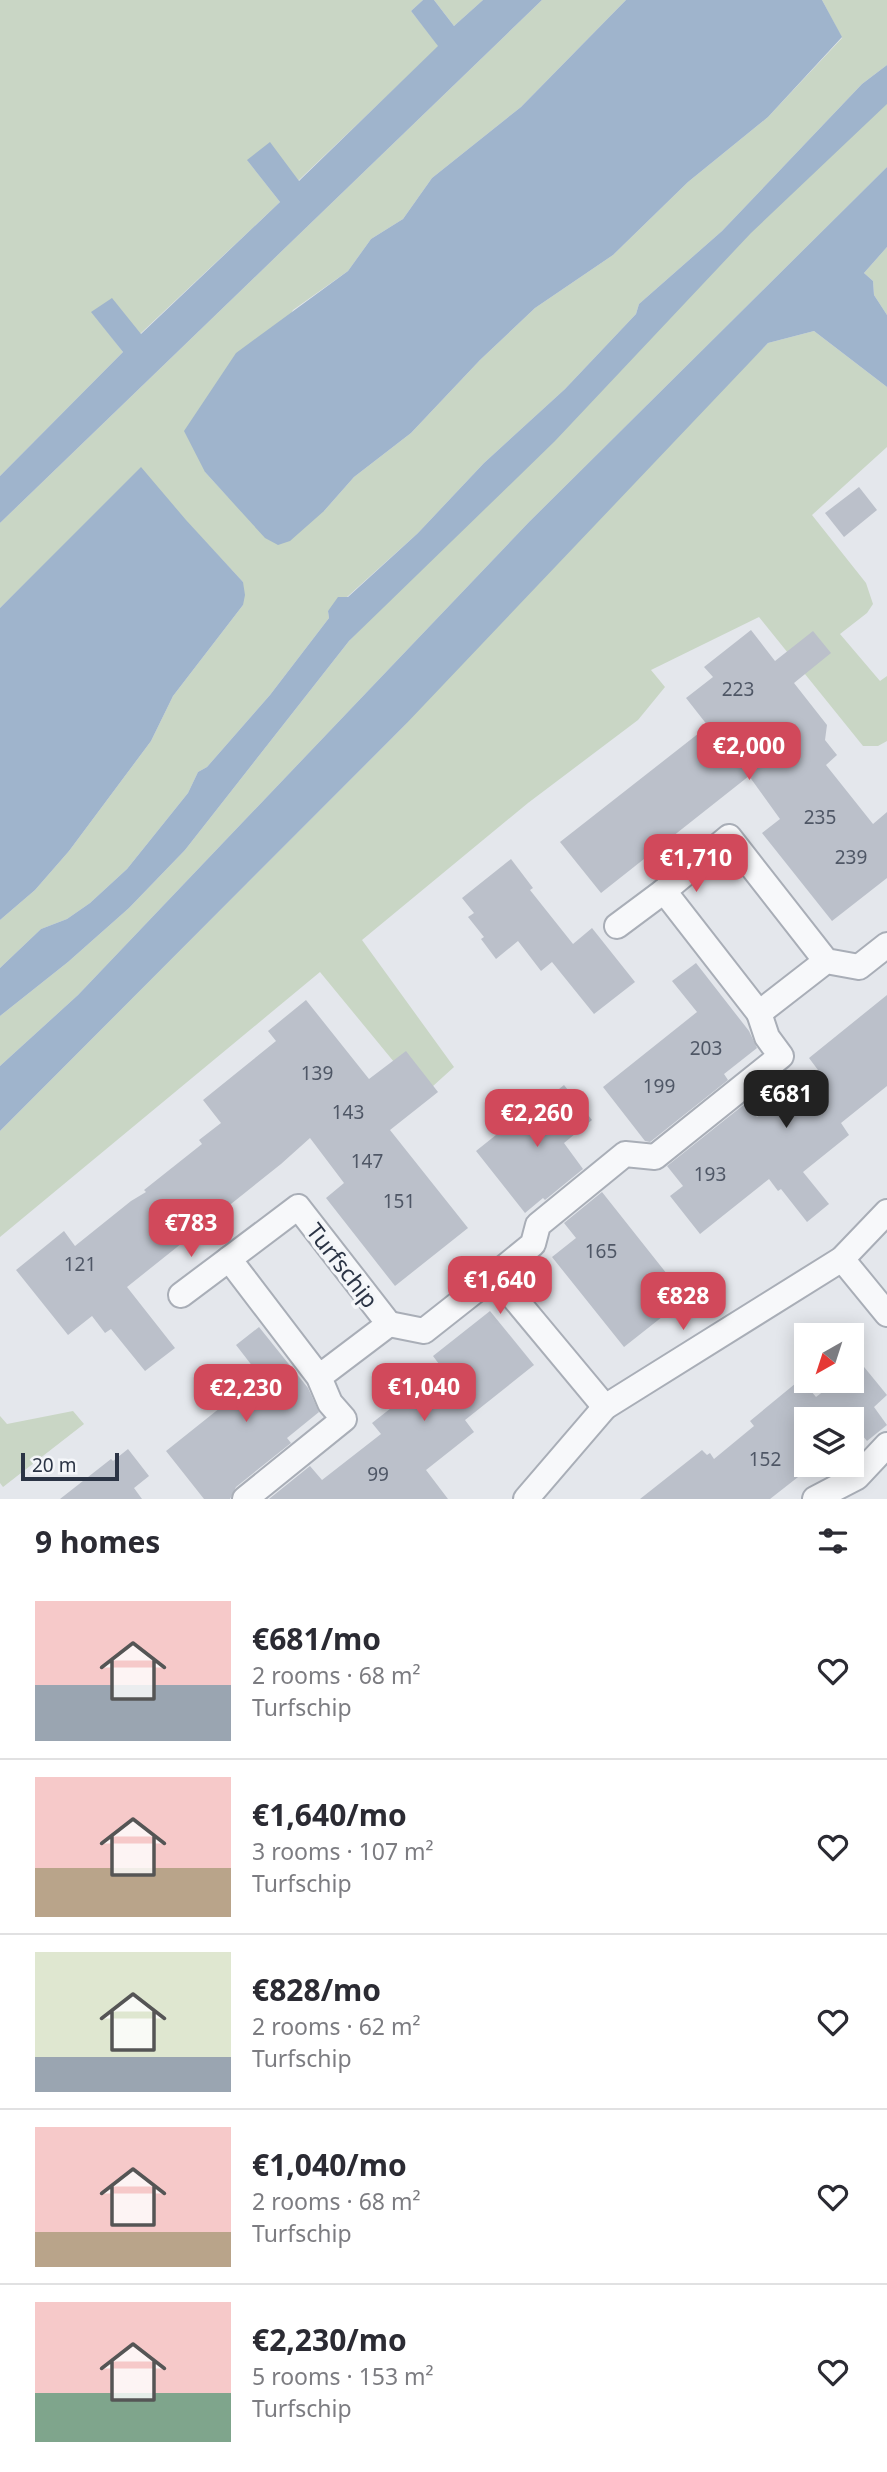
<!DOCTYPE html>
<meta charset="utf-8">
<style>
body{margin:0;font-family:"Noto Sans",sans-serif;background:#f2f2f3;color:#2b2b33;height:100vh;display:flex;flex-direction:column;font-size:26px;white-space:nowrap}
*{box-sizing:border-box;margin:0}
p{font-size:23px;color:#7c7c81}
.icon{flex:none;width:38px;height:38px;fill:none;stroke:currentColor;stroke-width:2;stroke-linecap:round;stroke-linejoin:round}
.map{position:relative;height:1499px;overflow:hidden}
.sheet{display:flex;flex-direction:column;background:#fff;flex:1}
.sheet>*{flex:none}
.needle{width:46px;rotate:219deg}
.controls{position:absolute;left:794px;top:1323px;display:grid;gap:14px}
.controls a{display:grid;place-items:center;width:70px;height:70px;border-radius:0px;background:#fff;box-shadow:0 4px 18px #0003;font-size:35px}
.scale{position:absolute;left:21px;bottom:18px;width:98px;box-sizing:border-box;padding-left:7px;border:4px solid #2b3445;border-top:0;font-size:19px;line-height:24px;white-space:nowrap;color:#2b3445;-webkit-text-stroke:5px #f4f6f9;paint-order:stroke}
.price{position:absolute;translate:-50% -60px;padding:0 16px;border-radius:14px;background:#d1495b;color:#fff;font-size:23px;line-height:46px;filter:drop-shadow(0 2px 4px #0008)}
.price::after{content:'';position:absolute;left:50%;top:42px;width:21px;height:16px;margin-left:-10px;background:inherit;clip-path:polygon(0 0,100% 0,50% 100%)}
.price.current{background:#222;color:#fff}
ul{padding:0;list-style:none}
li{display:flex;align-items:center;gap:21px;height:175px;padding:0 35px}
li+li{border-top:2px solid #e1e1e2}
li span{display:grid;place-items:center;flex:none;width:196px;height:140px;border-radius:0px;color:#555}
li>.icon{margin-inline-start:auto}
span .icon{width:84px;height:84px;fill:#fffc;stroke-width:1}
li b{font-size:30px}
h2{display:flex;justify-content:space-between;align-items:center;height:84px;padding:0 35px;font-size:30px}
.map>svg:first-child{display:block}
.green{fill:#c9d6c5}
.water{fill:#9fb4cc}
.building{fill:#bbc0ca}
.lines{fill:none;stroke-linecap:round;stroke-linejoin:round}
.street-casing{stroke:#a9aeb7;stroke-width:28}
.street{stroke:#f7f8fa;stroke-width:24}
.labels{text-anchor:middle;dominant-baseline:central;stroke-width:7;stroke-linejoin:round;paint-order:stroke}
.number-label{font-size:19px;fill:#4f5766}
.street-label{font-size:23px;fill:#2b3445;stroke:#f4f6f9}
</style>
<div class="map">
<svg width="887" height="1499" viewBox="0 0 887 1499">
<rect width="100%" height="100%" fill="#e4e7ec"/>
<!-- green -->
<g class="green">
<polygon points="0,0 423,0 411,11 439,46 298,181 248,161 280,202 140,334 92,312 123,352 0,476"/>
<polygon points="434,0 483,0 454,26"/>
<polygon points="542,0 626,0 521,107 432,178 403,219 371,239 348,271 293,310 205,472 228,497 324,511 354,477 411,433 480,360 535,308 613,255 688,182 768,117 842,38 822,0 887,0 887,65 862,84 722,231 639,304 636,314 565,389 484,463 418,533 347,597 328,611 329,618 270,695 207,767 198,772 188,793 127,869 90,903 67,919 41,929 0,968 0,920 35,890 69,851 151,741 173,696 243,605 243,582 186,521 51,558 0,608 0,523"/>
<polygon points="887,94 887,167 529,522 78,995 0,1066 0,1016 68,962 129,908 185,850 349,641"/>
<polygon points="887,247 887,315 874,295 873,281 864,273"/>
<polygon points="814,331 887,387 887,447 812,515 866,583 873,604 867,613 840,634 880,681 887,676 887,741 878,746 863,746 759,617 651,670 665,687 638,720 528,803 362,940 454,1067 422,1096 320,972 0,1237 0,1131 405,725 463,650 768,343"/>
<polygon points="73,1411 84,1424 3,1487 0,1483 0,1416 7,1424"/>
</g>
<!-- water -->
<g class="water">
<polygon points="423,0 434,0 454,26 483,0 542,0 0,523 0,476 123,352 91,312 112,298 141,334 280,202 247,160 270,142 299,181 438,46 411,11"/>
<polygon points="626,0 822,0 842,37 768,117 688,182 613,255 535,308 480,360 411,433 354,477 324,511 290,541 278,545 265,538 205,472 184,431 236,353 348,271 371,239 403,219 432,178 521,107"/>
<polygon points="887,65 887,104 751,233 555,441 349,641 185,850 129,908 68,962 0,1016 0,968 41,929 67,919 90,903 127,869 188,793 198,772 207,767 270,695 329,618 328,611 338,597 348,597 418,533 484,463 565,389 636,314 639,304 722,231 862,84"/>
<polygon points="887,167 887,247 864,273 873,281 874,295 887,315 887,387 814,331 768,343 405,725 0,1131 0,1066 78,995 529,522"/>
<polygon points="141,467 186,520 243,582 245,595 243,605 173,696 151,741 69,851 35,890 0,920 0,608"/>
</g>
<!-- building -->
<g class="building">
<polygon points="859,487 877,510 844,537 825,513"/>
<polygon points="751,630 775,661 813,631 831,653 794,683 827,725 825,740 837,755 826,765 873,824 887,812 887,878 832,921 762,833 780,819 749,776 601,893 560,842 708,726 686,698 713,677 704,667"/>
<polygon points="511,859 533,888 530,890 573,944 592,928 635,982 594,1014 552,962 541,971 518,941 496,959 481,939 484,937 468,917 474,913 462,898"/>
<polygon points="696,963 749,1031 757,1048 724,1074 728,1080 650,1142 645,1141 603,1087 697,1012 672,981"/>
<polygon points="887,995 887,1086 841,1123 849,1135 803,1172 829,1204 807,1222 781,1189 778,1191 769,1179 700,1234 670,1196 683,1186 667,1166 746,1103 757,1117 781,1099 818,1070 809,1058"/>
<polygon points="306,1000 369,1079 406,1051 438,1092 390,1130 468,1228 395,1286 326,1198 344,1183 310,1138 281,1164 127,1287 175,1348 145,1371 111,1329 105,1333 92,1316 68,1335 16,1270 64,1231 75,1246 131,1201 146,1192 144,1190 202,1144 199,1140 221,1123 203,1100 276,1041 268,1031"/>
<polygon points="564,1085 592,1120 564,1143 583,1169 545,1200 543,1198 525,1213 476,1151 547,1094 549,1097"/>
<polygon points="602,1192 686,1298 624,1347 552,1257 576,1238 564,1223"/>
<polygon points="490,1311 534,1365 465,1420 474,1432 426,1470 448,1499 269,1499 310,1466 322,1480 381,1434 372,1423 442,1368 433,1356"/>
<polygon points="259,1327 308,1388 319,1412 287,1438 291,1443 236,1487 230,1499 204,1499 166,1451 260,1376 236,1345"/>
<polygon points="860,1362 887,1395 874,1407 887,1425 867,1441 857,1429 852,1433 852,1419 807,1419 807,1470 770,1499 640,1499 702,1450 707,1455 710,1453 714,1459 754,1426 750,1421 807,1374 807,1390 809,1393 811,1391 816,1397 837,1381 852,1381 852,1368"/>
<polygon points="128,1449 149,1476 134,1488 142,1499 60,1499 111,1459 113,1461"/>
</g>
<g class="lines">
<defs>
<g id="street">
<polyline points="617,926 664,891"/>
<polyline points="826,961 759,1013 664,891 729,837 826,961 859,967 887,945"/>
<polyline points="842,1259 887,1314"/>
<polyline points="495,1275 533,1244 538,1225 625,1154 655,1157 781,1056 767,1037 759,1013"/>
<polyline points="181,1295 229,1259"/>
<polyline points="389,1324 424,1331 495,1275 605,1407"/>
<polyline points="245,1499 344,1419 330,1403 319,1377 229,1259 298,1207 389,1324 319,1377"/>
<polyline points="526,1499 605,1407 842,1259 887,1212"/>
<polyline points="815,1499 857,1477 887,1445"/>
</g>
</defs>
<!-- street casing -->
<use href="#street" class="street-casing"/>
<!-- street -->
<use href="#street" class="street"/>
</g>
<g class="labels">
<!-- number labels -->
<g class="number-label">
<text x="738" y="689">223</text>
<text x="820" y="817">235</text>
<text x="851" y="857">239</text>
<text x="706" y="1048">203</text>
<text x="317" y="1073">139</text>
<text x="659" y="1086">199</text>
<text x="348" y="1112">143</text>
<text x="367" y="1161">147</text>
<text x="710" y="1174">193</text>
<text x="399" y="1201">151</text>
<text x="601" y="1251">165</text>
<text x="80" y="1264">121</text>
<text x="765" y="1459">152</text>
<text x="378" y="1474">99</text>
</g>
<!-- street labels -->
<g class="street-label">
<text transform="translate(343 1265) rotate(52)">Turfschip</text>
</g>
</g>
</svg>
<div class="controls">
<a><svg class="needle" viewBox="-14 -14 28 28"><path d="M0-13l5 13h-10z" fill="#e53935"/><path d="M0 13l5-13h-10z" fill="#7c7c81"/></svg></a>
<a><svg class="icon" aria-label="layers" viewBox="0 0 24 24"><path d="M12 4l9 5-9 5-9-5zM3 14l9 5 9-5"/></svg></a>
</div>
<div class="scale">20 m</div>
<b class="price" style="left:749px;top:782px">€2,000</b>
<b class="price" style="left:696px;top:894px">€1,710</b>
<b class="price current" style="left:786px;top:1130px">€681</b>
<b class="price" style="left:537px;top:1149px">€2,260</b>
<b class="price" style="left:191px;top:1259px">€783</b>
<b class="price" style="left:500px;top:1316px">€1,640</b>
<b class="price" style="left:683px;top:1332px">€828</b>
<b class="price" style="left:424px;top:1423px">€1,040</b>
<b class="price" style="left:246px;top:1424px">€2,230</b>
</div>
<section class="sheet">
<h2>9 homes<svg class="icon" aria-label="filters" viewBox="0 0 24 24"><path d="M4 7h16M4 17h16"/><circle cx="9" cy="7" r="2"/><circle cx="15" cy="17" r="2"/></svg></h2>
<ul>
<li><span style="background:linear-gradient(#f6c9c9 60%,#9aa5b1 0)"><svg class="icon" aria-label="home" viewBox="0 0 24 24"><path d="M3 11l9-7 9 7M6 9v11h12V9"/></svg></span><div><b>€681/mo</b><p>2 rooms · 68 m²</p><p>Turfschip</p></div><svg class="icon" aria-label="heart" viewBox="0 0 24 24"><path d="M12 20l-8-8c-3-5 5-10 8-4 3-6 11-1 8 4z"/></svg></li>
<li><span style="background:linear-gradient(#f6c9c9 65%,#b9a48a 0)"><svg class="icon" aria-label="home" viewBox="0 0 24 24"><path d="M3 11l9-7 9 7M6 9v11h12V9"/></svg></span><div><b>€1,640/mo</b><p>3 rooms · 107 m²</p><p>Turfschip</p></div><svg class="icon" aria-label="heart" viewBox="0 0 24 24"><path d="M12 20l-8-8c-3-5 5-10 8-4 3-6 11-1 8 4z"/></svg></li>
<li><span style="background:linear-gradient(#dfe7d0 75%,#9aa5b1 0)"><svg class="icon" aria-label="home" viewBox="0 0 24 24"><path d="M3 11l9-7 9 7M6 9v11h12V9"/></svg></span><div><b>€828/mo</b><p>2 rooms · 62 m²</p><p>Turfschip</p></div><svg class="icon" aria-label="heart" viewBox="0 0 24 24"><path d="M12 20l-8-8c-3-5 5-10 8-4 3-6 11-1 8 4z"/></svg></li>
<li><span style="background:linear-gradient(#f6c9c9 75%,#b9a48a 0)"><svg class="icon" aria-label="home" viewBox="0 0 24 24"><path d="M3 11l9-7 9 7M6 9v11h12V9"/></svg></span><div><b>€1,040/mo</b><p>2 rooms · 68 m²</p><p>Turfschip</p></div><svg class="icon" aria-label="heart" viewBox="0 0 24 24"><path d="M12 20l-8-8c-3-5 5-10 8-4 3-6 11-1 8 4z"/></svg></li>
<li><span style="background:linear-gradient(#f6c9c9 65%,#7fa58c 0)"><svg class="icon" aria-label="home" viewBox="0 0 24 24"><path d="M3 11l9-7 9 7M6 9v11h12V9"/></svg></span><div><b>€2,230/mo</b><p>5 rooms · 153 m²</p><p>Turfschip</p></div><svg class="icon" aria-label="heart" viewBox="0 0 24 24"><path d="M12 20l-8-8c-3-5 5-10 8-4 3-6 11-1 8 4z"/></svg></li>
</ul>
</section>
